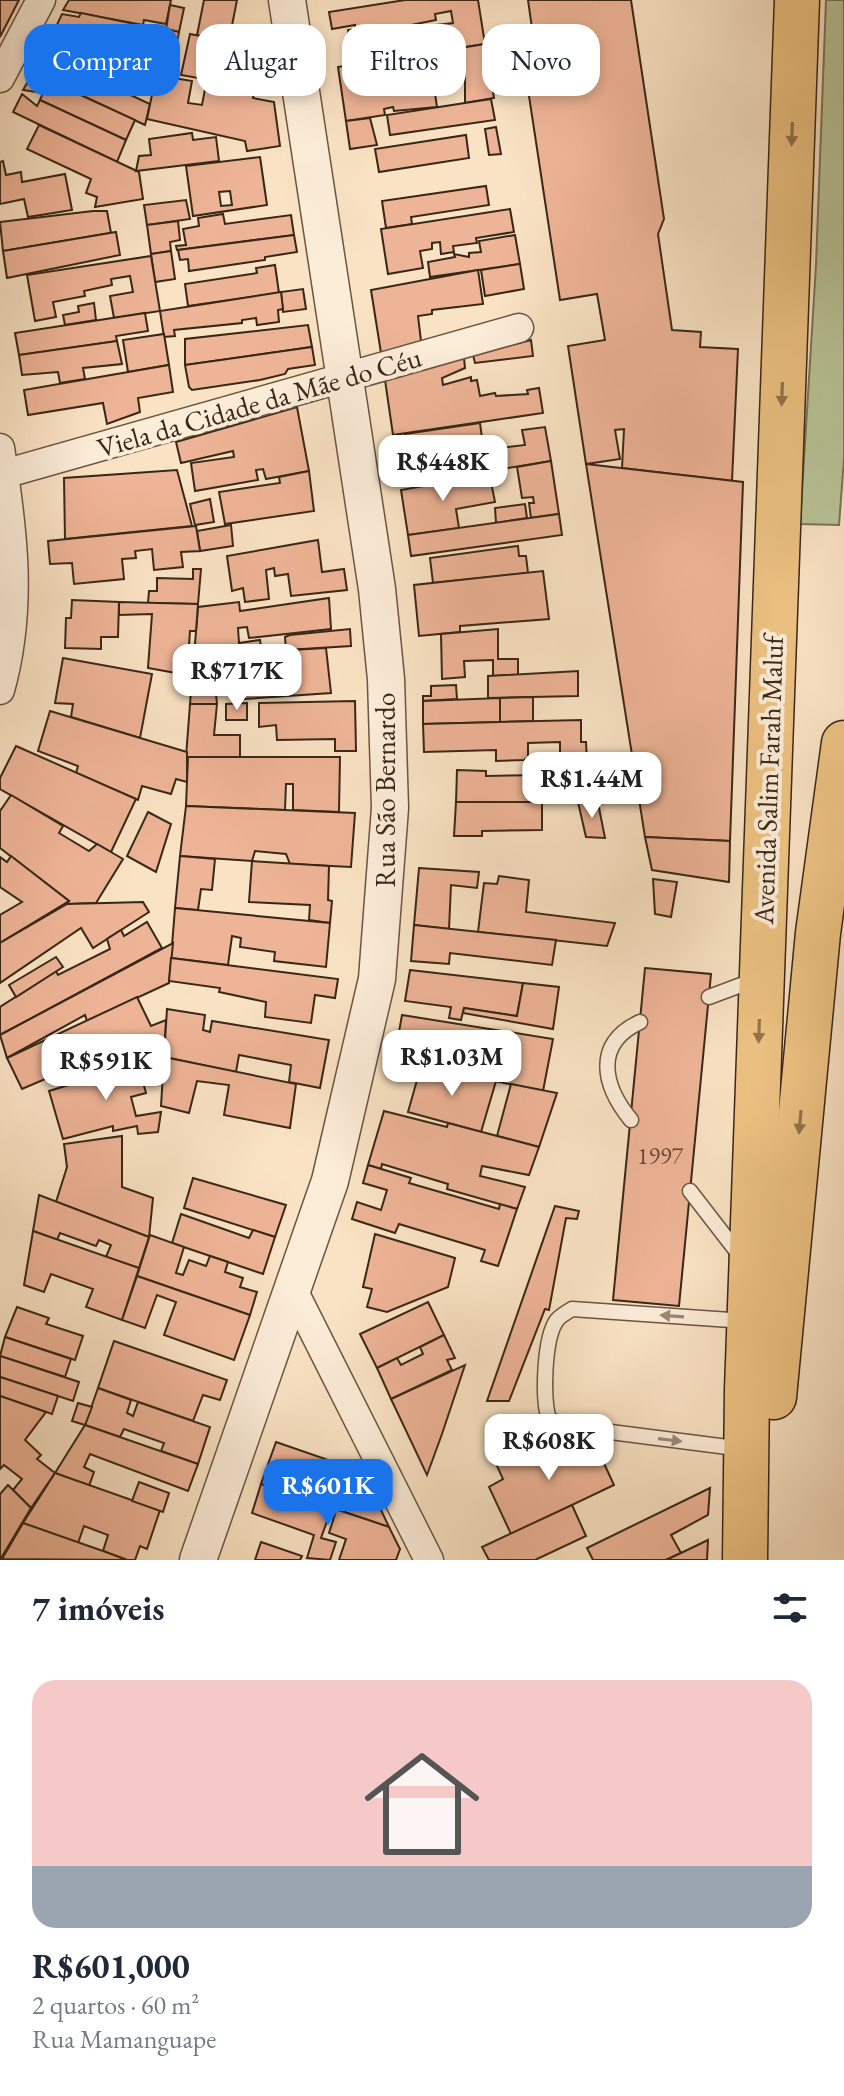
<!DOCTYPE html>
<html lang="pt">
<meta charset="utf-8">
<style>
body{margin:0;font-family:"EB Garamond",serif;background:#f6f6f7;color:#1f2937;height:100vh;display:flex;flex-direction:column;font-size:30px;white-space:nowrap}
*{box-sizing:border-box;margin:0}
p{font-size:26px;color:#747a83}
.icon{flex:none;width:44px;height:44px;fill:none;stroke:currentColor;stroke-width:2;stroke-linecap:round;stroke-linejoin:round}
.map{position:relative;height:1560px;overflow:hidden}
.details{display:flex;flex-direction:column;background:#fff;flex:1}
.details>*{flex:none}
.top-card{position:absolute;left:24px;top:24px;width:796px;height:72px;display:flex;gap:16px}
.price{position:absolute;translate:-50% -68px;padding:0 18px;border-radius:16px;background:#fff;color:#222;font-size:26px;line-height:52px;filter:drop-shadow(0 2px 4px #0008)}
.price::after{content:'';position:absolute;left:50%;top:48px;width:24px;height:18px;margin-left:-12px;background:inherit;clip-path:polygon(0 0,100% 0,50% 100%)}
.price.on{background:#1a73e8;color:#fff}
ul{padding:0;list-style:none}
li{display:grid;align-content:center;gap:16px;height:424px;padding:0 32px}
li+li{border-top:2px solid #e0e1e3}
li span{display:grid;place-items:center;height:248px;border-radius:24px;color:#555}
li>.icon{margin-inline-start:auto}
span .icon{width:144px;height:144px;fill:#fffc;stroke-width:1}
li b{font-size:34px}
h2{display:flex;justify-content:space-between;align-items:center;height:96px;padding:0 32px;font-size:34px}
.tag{padding:0 28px;border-radius:24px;background:#fff;box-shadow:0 4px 12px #0003;font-size:28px;line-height:72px}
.tag.on{background:#1a73e8;color:#fff}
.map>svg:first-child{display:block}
.green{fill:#b9c599;stroke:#797658;stroke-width:2}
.building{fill:#eeb497;stroke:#392716;stroke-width:2;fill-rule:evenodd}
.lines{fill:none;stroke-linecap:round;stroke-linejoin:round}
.service-casing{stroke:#695642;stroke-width:17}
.minor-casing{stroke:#695642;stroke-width:31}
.tertiary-casing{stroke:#695642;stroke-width:39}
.trunk-casing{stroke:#392716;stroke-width:47}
.service{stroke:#fcedd9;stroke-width:14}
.minor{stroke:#fcedd9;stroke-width:28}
.tertiary{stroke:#fcedd9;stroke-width:36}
.trunk{stroke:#edc282;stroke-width:44}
.oneway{fill:#93744c}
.oneway2{fill:#9a8a78}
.labels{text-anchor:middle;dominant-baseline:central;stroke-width:8;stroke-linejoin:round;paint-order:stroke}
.number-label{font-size:24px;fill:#664a36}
.street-label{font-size:28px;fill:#392716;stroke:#fcedd9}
</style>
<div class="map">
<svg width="844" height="1560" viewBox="0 0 844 1560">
<rect width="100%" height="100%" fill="#fae3c4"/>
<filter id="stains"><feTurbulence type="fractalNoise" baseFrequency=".0025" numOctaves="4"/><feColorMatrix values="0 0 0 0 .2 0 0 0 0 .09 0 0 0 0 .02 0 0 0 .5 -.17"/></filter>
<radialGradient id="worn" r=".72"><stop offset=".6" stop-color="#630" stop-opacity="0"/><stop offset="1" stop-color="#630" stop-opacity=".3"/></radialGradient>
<!-- green -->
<polygon class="green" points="826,0 844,0 844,459 839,525 800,524 816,265"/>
<!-- building -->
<g class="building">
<polygon points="0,0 19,0 0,37"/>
<polygon points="69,0 171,0 166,24 144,20 143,25 63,10"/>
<polygon points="204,0 237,0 229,41 197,35"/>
<polygon points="405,0 478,0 485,44 405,56 403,43 438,38 435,25 453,23 451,11 435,14 436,20 411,25 412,28 385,32 388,54 353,59 348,30 355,29 355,25 332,29 329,12"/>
<polygon points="528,0 631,0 664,219 658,234 672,330 701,332 700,347 738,349 732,481 622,468 624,429 615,430 620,459 586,464 568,346 605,340 597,294 560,300 519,30 532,28"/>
<polygon points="170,5 184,8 179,32 166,29"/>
<polygon points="81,13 145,26 141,49 54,31 62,14 79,17"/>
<polygon points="232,26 261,32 258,47 229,41"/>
<polygon points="166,29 179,32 171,77 156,75"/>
<polygon points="54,31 137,48 132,70 60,55 62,51 45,48"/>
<polygon points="190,34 241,44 238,57 243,58 238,85 181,75"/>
<polygon points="241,44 265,48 272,88 239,81 243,58 238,57"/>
<polygon points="485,44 494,98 465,103 465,64 450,67 448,50"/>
<polygon points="429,53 437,107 394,111 393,107 384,109 385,115 346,121 338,67 361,63 362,69 415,61 414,55"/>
<polygon points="42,54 150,104 145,125 33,73"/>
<polygon points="33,73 135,120 126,140 40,100 43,93 23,90"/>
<polygon points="156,75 192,81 188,103 202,105 206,84 254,93 253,98 274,102 280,146 247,151 245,141 147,119"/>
<polygon points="22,94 37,106 40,100 126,140 117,162 13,112"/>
<polygon points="491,99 495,120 390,135 387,115"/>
<polygon points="370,118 377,145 350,149 346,121"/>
<polygon points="39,125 139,172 143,199 95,207 97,197 86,193 91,179 27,149"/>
<polygon points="496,127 501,154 489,155 485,129"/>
<polygon points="192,133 193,140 216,137 219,161 136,171 139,156 151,155 149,139"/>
<polygon points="466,135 469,158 379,172 375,149"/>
<path d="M260,157L267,205L193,216L186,166ZM230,191L232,205L221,206L219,192Z"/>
<polygon points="3,161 6,175 21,172 22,182 65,174 72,210 28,217 24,199 0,204 0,162"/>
<polygon points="486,186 489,205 411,217 412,224 386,228 382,201"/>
<polygon points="186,200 190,219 147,225 144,205"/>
<polygon points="510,209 514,232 476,238 477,243 453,246 454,252 441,254 440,242 432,243 432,249 420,251 423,268 388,274 381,229"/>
<polygon points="93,211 107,211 111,233 3,251 0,222"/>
<polygon points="223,214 225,224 291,215 294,235 177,250 176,246 186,245 183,229 199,226 198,218"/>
<polygon points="178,221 180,240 170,242 171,251 151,254 147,225"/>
<polygon points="116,232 120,255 7,278 3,251"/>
<polygon points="294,235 297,252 265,257 265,260 189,271 188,259 180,260 178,250"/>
<polygon points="515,235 520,264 430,277 428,262 455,257 454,254 469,257 469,253 481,252 479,241"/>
<polygon points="171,251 175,279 155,282 151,254"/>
<polygon points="151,256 160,311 114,318 110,296 133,292 130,276 111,279 112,285 84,291 85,296 53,302 56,317 35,321 27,275"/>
<polygon points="520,264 524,289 485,296 481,270"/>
<polygon points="275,265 279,293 188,306 185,284 257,273 256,268"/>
<polygon points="478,270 483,304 432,310 432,314 418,316 421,341 381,353 371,290"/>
<polygon points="303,289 306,309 283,312 281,292"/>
<polygon points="281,292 283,309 278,310 279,322 257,325 256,318 242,320 242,323 174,330 175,336 164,337 160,311"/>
<polygon points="94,303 96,320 65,325 63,315 79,312 78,306"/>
<polygon points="145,313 148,331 116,336 117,341 19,355 15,333"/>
<polygon points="308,325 312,347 185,365 185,339"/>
<polygon points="164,334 169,365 128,372 123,340"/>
<polygon points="531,340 533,356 475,363 473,355"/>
<polygon points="117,341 122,364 83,368 85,379 60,383 58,372 22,375 19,355"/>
<polygon points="312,347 315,365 288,369 285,374 260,380 192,390 189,387 185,365"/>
<polygon points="464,358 465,368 442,378 443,385 471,377 471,381 477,380 480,396 495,393 496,396 528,394 527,390 539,388 543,413 393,435 385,380"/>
<polygon points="169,365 173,392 138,398 140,412 107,424 103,403 28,415 24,390"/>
<polygon points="297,407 309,471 266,479 263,469 256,470 258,480 195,491 191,463 234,457 233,451 181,463 176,442"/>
<polygon points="480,423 482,438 472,438 473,446 491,444 492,449 525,445 522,430 545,427 551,461 471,474 470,469 417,476 410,470 398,471 396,452 408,450 405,434"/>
<polygon points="551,461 559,514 531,518 529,503 534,503 533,497 522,498 517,467"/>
<polygon points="586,464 743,482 730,841 645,837"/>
<polygon points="177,470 192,526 65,539 64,478"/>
<polygon points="309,471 314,511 225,524 219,492 280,483 279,477"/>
<polygon points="474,477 490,477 495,502 456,509 459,528 408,535 401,490"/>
<polygon points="210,499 214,522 195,525 190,504"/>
<polygon points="525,504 527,518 496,523 495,508"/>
<polygon points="559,514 562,535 411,556 408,535"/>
<polygon points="231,525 233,546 200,551 197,531"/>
<polygon points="196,526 200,551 181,552 183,567 154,570 152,549 135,551 136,558 122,559 124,579 74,584 72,563 50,564 48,541"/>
<polygon points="318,540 322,572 344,569 347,590 291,596 288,574 275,576 274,568 266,570 269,599 245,602 243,588 232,591 227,556"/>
<polygon points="518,546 519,556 526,556 528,573 433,583 430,558"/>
<polygon points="193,569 201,569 198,604 148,603 149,591 157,591 157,578 193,579"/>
<polygon points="543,571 549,619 460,626 460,632 419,636 414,585"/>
<polygon points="329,598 331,629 249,638 247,627 238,628 239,643 260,640 262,652 194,656 198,607 239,602 240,611"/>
<polygon points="72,600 119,602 118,637 101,637 101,649 65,648 66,618 71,618"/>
<polygon points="119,602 198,604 196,631 190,631 187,675 148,668 152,614 119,615"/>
<polygon points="350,629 351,646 286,650 285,637 290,635"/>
<polygon points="498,629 498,659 518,659 518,675 493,676 493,660 464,661 465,677 442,679 441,634"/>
<polygon points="326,648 331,693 244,699 240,653"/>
<polygon points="212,655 217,704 190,704 194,656"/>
<polygon points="63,658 152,674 140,738 71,717 73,704 55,703"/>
<polygon points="578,671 578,696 488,698 488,676"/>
<polygon points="456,685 457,699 423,701 423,696 431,696 431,686"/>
<polygon points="533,697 533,721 500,722 500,698"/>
<polygon points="500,698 500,722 423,724 423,701"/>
<polygon points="355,701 356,751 335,751 335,739 277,740 276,725 259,727 259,703"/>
<polygon points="247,703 247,720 226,720 226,704"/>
<polygon points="190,704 217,704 214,735 240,735 240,757 186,757"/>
<polygon points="50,711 187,752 187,782 176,779 171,794 142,786 138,800 76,773 78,766 38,751"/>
<polygon points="581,720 581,742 586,742 587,762 560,763 560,742 528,743 528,757 524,760 496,761 496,750 424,752 423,724"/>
<polygon points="16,746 136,799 111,852 0,789 0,778"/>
<polygon points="188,757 340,757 339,812 293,810 293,784 286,784 285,810 186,806"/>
<polygon points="457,770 486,771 486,776 542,775 542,802 456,802"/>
<polygon points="570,770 591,770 598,803 578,802"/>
<polygon points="11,795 63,826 59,833 89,851 97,844 123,859 96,903 67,904 69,901 0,848 0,811"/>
<polygon points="456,802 542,802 542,830 482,831 482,836 454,836"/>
<polygon points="578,802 598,803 605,838 586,837"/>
<polygon points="186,806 355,813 351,867 290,864 286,854 255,851 252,861 180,856"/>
<polygon points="148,812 171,824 156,872 127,856"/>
<polygon points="645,837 730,841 729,882 652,870"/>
<polygon points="11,856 69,901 0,943 0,915 22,902 0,887 0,857 7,862"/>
<polygon points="180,856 215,859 212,890 201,889 198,910 175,908"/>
<polygon points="252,861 329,866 328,900 332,901 330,923 309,920 310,905 249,902"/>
<polygon points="419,868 479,872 477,888 451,885 449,929 414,925"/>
<polygon points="499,876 529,880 526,912 615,923 607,946 478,932 484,883 497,884"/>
<polygon points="653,879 677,882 671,917 655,914"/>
<polygon points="143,902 149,912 93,948 81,928 0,983 0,943 67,904"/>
<polygon points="175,908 330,923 326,967 274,961 275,952 240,947 241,938 232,936 228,965 171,958"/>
<polygon points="147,922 162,948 0,1035 0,1007 56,971 58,975 110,949 107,939 121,930 124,936"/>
<polygon points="414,925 556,940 552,965 450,953 449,964 411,961"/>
<polygon points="173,943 169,983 87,1021 85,1015 7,1058 0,1035"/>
<polygon points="56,957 63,967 16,997 9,985"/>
<polygon points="171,958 338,979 335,998 315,995 311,1023 265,1017 266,1002 219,992 220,988 169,981"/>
<polygon points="645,968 711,974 679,1306 613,1300"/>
<polygon points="410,970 523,983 517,1016 464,1008 461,1020 449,1018 451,1007 405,1001"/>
<polygon points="523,983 559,987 553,1029 463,1013 464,1008 517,1016"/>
<polygon points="137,997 151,1026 166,1020 164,1056 103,1074 99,1056 22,1089 7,1058"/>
<polygon points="167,1009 205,1015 203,1030 210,1032 212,1021 329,1040 320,1088 289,1082 291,1065 239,1055 236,1072 164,1057"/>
<polygon points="402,1015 553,1039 543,1091 450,1072 453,1048 397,1043"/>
<polygon points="164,1056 163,1076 156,1076 156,1069 140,1071 146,1093 131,1097 136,1116 161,1112 158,1132 138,1134 137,1126 113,1131 113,1126 63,1139 49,1091"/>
<polygon points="164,1057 296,1084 290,1128 224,1115 229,1085 197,1081 189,1113 161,1106"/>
<polygon points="421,1066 496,1081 481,1132 408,1112"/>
<polygon points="511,1084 557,1093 539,1147 497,1136"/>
<polygon points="384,1111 447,1127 448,1123 539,1147 529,1175 482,1166 480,1176 525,1187 517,1209 447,1189 448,1184 382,1164 381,1169 368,1165"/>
<polygon points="122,1136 122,1187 153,1198 149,1237 56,1202 67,1167 64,1144"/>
<polygon points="368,1165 411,1178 409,1183 499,1209 500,1204 517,1209 498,1266 481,1261 485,1250 399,1224 395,1233 352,1219 357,1202 381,1210 387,1190 363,1183"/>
<polygon points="193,1178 286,1205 275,1237 184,1208"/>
<polygon points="39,1195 149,1237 139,1268 106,1257 111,1245 99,1240 96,1246 60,1233 57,1240 33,1231"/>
<polygon points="555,1206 579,1211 577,1219 566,1218 549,1310 545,1309 509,1401 487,1401"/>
<polygon points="181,1214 249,1238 253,1230 275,1237 263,1274 172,1243"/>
<polygon points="33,1231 139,1268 122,1320 86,1307 93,1289 51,1274 44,1292 24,1285"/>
<polygon points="375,1234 455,1258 448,1287 387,1312 367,1307 372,1289 363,1287"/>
<polygon points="150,1235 184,1247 176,1273 183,1275 189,1260 206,1266 210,1256 228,1262 225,1272 243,1278 240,1287 257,1292 250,1315 137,1276"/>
<polygon points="137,1276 250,1315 234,1360 164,1335 176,1302 157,1295 145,1328 122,1320"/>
<polygon points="428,1302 444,1335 377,1368 360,1334"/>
<polygon points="17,1307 49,1318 46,1324 83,1336 75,1360 5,1337"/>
<polygon points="444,1335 455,1358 447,1360 452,1370 391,1399 377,1368 397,1358 401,1365 423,1354 420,1347"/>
<polygon points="5,1337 71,1359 65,1377 0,1356"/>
<polygon points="114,1341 227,1380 220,1400 203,1395 193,1421 98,1388"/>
<polygon points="0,1356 79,1382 73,1401 0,1377"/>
<polygon points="465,1365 442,1434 427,1475 391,1399"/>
<polygon points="0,1377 58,1396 52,1414 0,1396"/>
<polygon points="98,1388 131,1400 127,1413 133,1416 138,1402 210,1427 198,1464 161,1451 164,1443 124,1429 120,1437 85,1425"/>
<polygon points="0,1396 46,1412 25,1440 41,1455 37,1459 55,1473 31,1508 13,1490 22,1479 4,1465 0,1469"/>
<polygon points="78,1403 92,1407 85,1425 72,1421"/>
<polygon points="85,1425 198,1464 188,1491 90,1454 84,1467 94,1472 89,1486 55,1473"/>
<polygon points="590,1433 614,1485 511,1534 489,1487 503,1479 497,1466 522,1451 525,1456 535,1450 539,1457"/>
<polygon points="276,1442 337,1463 346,1480 364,1474 389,1527 261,1484"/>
<polygon points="55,1473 160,1510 147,1549 140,1546 135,1560 127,1560 103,1551 108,1535 84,1526 78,1543 23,1523"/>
<polygon points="139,1482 169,1493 163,1512 132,1501"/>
<polygon points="261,1484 389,1527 400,1549 396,1560 339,1560 346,1539 329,1533 335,1514 330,1513 321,1538 336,1542 330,1560 307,1558 314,1535 252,1513"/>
<polygon points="8,1485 31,1508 0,1560 0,1494"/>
<polygon points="710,1488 708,1515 671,1535 681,1553 666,1560 593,1560 587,1548"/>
<polygon points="572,1505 586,1536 535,1560 489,1560 482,1547"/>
<polygon points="23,1523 103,1551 127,1560 2,1559"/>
<polygon points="708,1540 707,1560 666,1560 681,1553"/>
<polygon points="261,1542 302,1556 300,1560 255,1560"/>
</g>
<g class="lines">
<defs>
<g id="service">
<polyline points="709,997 757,979"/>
<path d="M631,1120C603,1086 593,1044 640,1022"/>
<polyline points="690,1191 741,1257"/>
<path d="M743,1449L564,1426L549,1419C542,1400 544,1337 557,1320C560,1316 567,1312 572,1309L745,1321"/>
</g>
<g id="minor">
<polyline points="0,78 41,0"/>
<path d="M0,448C13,530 23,608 0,690"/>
<polyline points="0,475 519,328"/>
<polyline points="294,1292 429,1560"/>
</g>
<polyline id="tertiary" points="198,1560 330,1181 377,979 390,808 386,679 377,589 287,0"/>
<g id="trunk">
<polyline points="774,1397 818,933 844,743"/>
<polyline points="745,1560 747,1390 797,0"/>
</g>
</defs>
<!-- service casing -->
<use href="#service" class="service-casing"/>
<!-- minor casing -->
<use href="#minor" class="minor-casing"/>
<!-- tertiary casing -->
<use href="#tertiary" class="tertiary-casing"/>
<!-- trunk casing -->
<use href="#trunk" class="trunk-casing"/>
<!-- service -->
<use href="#service" class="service"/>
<!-- minor -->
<use href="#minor" class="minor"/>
<!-- tertiary -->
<use href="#tertiary" class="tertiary"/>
<!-- trunk -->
<use href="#trunk" class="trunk"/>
</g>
<!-- one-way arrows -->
<defs><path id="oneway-solid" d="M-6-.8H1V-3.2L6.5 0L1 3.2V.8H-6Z" transform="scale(2)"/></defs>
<g class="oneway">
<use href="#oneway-solid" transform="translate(792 134) rotate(92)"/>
<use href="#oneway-solid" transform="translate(782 394) rotate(92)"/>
<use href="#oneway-solid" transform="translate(759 1031) rotate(92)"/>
<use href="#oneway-solid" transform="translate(800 1122) rotate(95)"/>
</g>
<g class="oneway2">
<use href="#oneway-solid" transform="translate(672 1316) rotate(-176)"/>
<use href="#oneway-solid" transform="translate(670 1440) rotate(7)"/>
</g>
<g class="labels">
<!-- number labels -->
<g class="number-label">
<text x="660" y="1155">1997</text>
</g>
<!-- street labels -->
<g class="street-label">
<text transform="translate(259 402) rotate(-16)">Viela da Cidade da Mãe do Céu</text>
<text transform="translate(768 780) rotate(-88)">Avenida Salim Farah Maluf</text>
<text transform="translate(385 790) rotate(-90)">Rua São Bernardo</text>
</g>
</g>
<rect width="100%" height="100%" filter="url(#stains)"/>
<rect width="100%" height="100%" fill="url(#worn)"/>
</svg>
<b class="price" style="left:443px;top:503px">R$448K</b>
<b class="price" style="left:237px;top:712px">R$717K</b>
<b class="price" style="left:592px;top:820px">R$1.44M</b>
<b class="price" style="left:452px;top:1098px">R$1.03M</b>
<b class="price" style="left:106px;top:1102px">R$591K</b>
<b class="price" style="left:549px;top:1482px">R$608K</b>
<b class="price on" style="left:328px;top:1527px">R$601K</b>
<div class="top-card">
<a class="tag on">Comprar</a>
<a class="tag">Alugar</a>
<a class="tag">Filtros</a>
<a class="tag">Novo</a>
</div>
</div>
<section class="details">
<h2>7 imóveis<svg class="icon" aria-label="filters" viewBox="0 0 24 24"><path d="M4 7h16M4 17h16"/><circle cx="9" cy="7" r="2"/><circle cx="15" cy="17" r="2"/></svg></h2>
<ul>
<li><span style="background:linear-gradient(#f6c9c9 75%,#9aa5b1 0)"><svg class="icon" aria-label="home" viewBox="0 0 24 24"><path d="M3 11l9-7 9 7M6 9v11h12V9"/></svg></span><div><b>R$601,000</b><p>2 quartos · 60 m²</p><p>Rua Mamanguape</p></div></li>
</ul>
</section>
